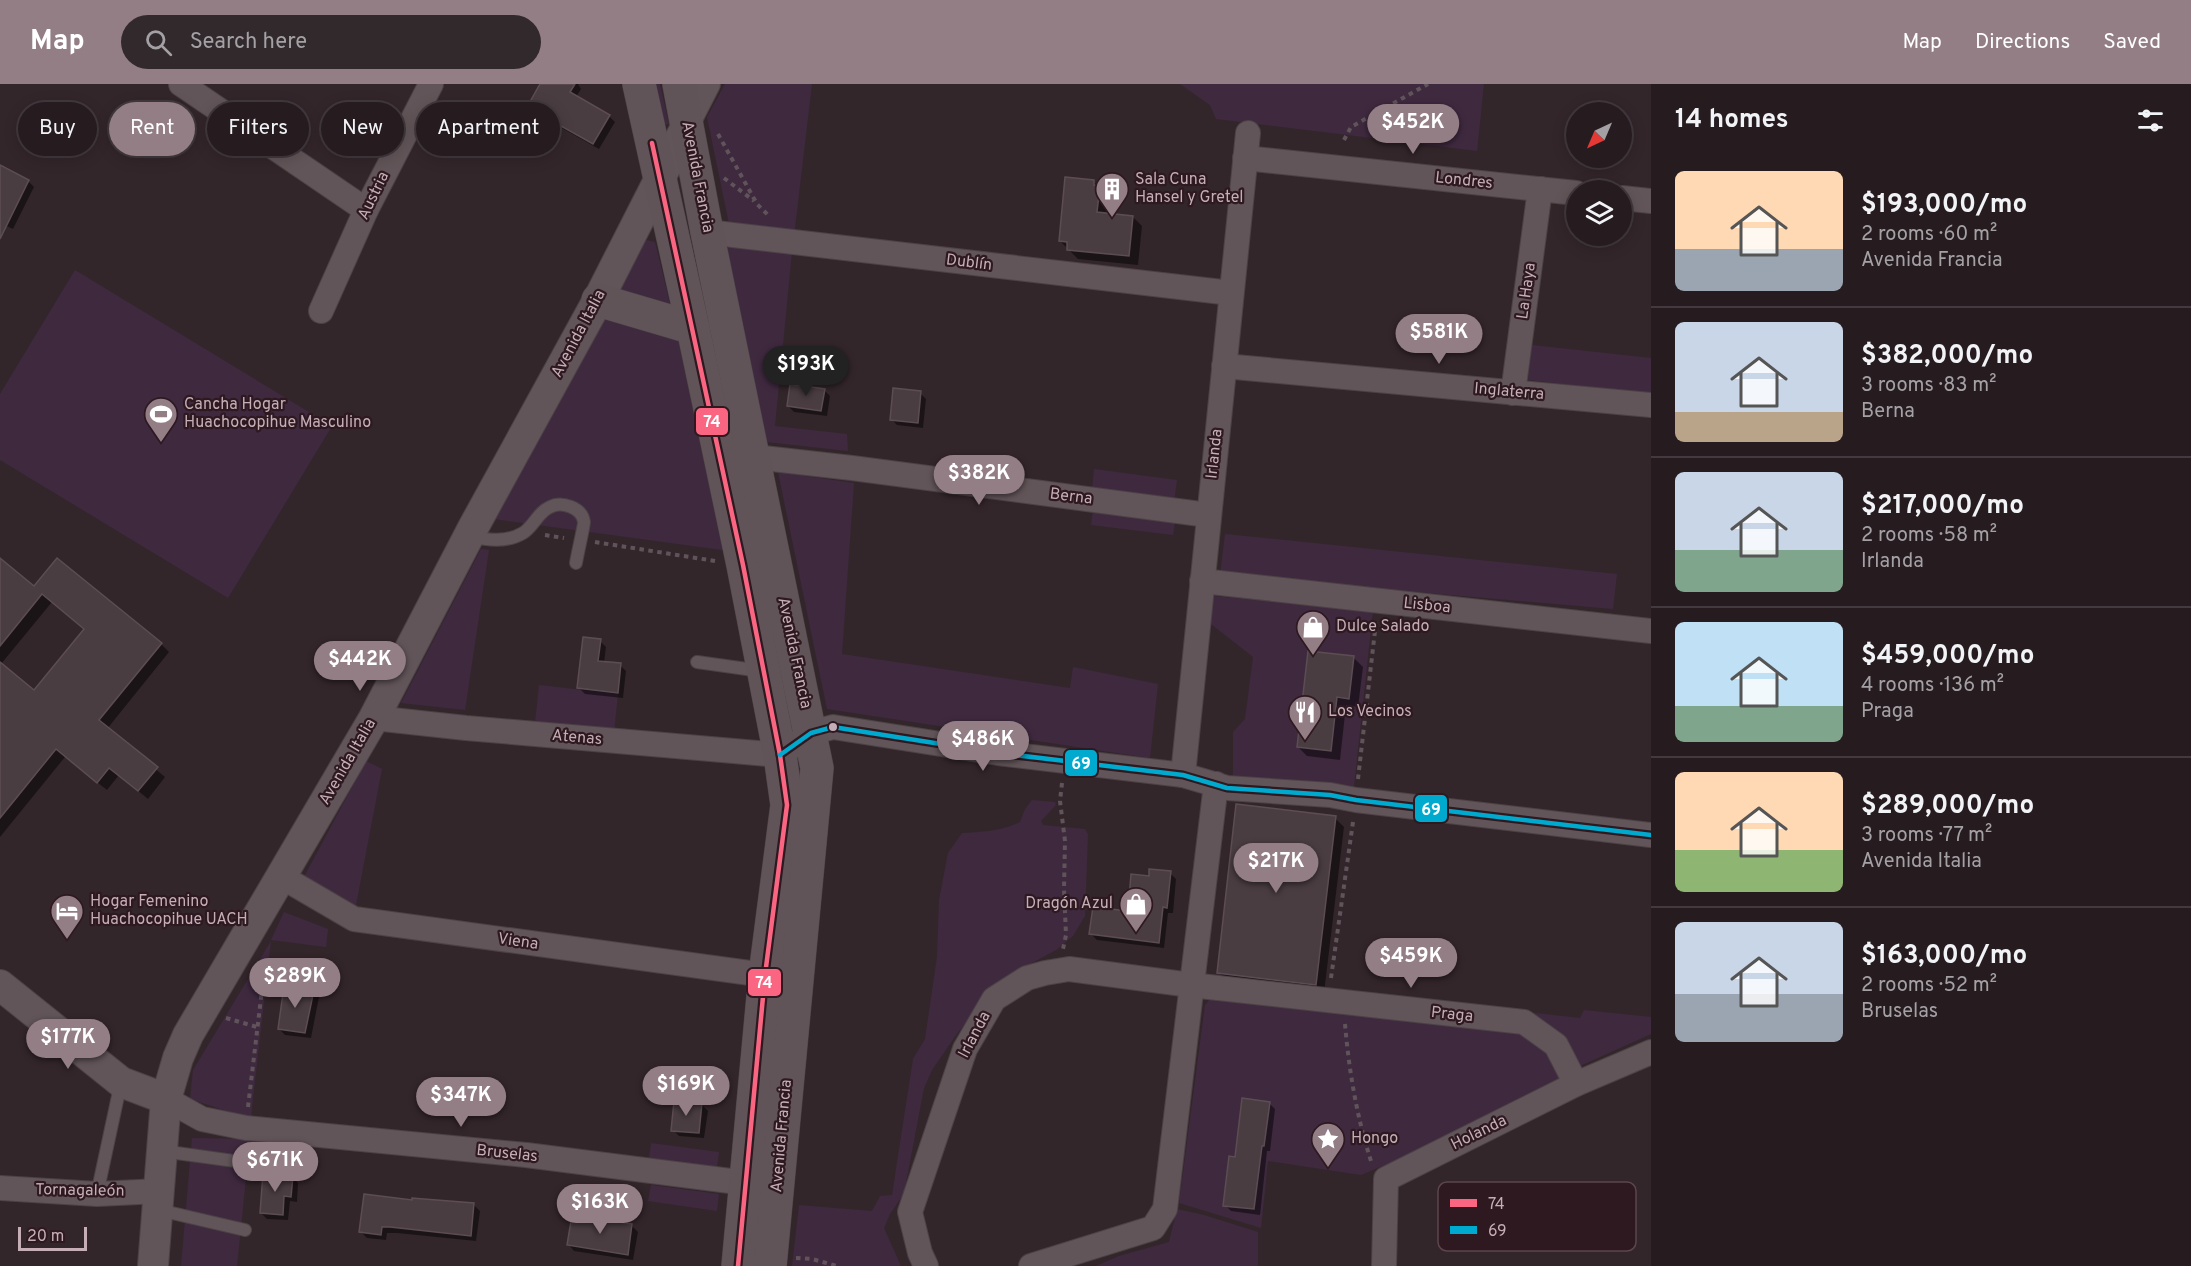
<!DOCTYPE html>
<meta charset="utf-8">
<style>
body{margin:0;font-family:Overpass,sans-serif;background:#32292d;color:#f1f3f6;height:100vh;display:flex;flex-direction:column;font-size:22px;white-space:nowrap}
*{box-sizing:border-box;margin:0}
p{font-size:20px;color:#a4a1a5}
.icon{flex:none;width:33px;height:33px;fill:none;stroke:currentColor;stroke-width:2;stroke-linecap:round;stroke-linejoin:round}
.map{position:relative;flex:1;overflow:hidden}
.side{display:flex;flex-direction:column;background:#261c20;width:540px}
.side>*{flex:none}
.top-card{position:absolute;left:18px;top:18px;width:570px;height:54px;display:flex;gap:12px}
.needle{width:39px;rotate:224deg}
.tools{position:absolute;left:1566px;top:18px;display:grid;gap:12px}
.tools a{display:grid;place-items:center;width:66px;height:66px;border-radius:50%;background:#261c20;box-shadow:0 3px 15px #0003,0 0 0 2px #423a3e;font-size:30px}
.scale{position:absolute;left:18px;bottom:15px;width:69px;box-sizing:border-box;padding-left:6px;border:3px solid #c6aeb6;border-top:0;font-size:16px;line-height:21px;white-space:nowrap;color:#c6aeb6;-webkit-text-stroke:4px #2e1921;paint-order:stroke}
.price{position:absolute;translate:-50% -51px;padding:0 14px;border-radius:21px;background:#937e85;color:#fff;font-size:20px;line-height:39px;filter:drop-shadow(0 2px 3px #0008)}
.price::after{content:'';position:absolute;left:50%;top:36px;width:18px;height:14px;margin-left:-9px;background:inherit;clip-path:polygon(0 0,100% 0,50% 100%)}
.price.on{background:#222;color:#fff}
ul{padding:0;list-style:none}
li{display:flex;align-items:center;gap:18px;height:150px;padding:0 24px}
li+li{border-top:2px solid #423a3e}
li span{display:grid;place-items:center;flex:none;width:168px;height:120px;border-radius:9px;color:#555}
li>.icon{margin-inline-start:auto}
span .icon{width:72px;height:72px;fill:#fffc;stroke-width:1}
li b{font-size:26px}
h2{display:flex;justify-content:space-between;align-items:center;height:72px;padding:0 24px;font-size:26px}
.tag{padding:0 21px;border-radius:27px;background:#261c20;box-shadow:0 3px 15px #0003,0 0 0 2px #423a3e;font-size:21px;line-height:54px}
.tag.on{background:#937e85;color:#fff}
header{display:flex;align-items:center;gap:36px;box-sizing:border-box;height:84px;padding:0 30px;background:#937e85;color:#fff}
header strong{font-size:28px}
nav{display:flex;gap:33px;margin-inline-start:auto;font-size:21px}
.search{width:420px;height:54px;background:#32292d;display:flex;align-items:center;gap:15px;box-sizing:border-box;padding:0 21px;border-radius:33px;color:#a4a1a5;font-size:22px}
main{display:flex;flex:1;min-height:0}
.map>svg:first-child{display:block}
.green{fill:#3f293f}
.shadow{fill:#0007;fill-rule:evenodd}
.building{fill:#4a3d42;stroke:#5c4d53;stroke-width:1.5}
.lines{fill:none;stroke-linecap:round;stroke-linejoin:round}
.service-casing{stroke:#4c4245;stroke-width:14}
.minor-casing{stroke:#4c4245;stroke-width:26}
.tertiary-casing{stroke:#4c4245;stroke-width:32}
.secondary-casing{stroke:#4c4245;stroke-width:34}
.path{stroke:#60545a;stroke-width:4;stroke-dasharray:4.5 4.5;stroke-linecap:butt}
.service{stroke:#625559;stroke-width:12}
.minor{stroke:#625559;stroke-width:24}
.tertiary{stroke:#625559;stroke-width:30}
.secondary{stroke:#605458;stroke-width:33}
.bus-1-casing{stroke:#2e1921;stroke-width:9}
.bus-2-casing{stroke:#2e1921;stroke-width:9}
.bus-1{stroke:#fa6682;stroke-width:4.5}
.bus-2{stroke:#00a9ce;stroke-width:4.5}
.bus-dot{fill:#c6aeb6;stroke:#2e1921;stroke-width:2}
.labels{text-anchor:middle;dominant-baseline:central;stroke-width:4.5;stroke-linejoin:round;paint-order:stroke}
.street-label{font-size:16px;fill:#c6aeb6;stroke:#2e1921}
.poi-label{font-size:16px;fill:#c6aeb6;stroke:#2e1921;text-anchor:start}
.key{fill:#2e1921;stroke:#5c464e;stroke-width:1.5}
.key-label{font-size:16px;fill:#c6aeb6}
.line-badge{stroke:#2e1921;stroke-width:2}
.badge-label{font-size:16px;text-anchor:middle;font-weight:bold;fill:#fff}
</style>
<header>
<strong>Map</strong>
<div class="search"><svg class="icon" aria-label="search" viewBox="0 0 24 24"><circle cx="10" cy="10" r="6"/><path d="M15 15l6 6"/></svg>Search here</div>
<nav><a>Map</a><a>Directions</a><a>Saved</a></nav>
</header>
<main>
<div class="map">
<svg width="1651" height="1182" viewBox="0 0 1651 1182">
<rect width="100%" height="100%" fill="#33262b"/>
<!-- green -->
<g class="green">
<polygon points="651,0 660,0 669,40 660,42"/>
<polygon points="725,0 812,0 794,152 729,140 707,33"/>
<polygon points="1180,0 1484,0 1477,67 1216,35 1210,21"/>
<polygon points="642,155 655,158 730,467 494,435"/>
<polygon points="732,162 792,168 775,342 847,350 848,367 758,357 722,167"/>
<polygon points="75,186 332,342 228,514 0,376 0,310"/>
<polygon points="1532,261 1651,274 1651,310 1528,296"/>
<polygon points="1094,385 1177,396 1174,418 1092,407"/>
<polygon points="778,388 854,399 842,570 1070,604 1073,583 1158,600 1150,674 827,625"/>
<polygon points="1093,426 1175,437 1173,451 1091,441"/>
<polygon points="1225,450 1617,490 1613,525 1220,491"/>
<polygon points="481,465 489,466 465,626 401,619"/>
<polygon points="1213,512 1373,527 1354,702 1233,694 1233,648 1245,635 1253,573 1211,540"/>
<polygon points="539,601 618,610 614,648 535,639"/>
<polygon points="366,677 382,685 356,821 304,793"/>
<path d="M1032,716L1055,718L1056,721L1041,737L1043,741L1085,745L1088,750L1085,832L1073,852L1056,866L1019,886L995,904L956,951L932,986L924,1004L904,1109L890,1130L884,1144L901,1182H792L799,1121L872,1127L880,1112L892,1111L913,975L925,955L937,873L939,816L948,769L962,749C982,748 1002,747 1020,738L1025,725Z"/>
<polygon points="284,828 328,845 326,863 271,856"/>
<polygon points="271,857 253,1014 251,1035 190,1015 193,986"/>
<polygon points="1334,906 1580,934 1584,926 1651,933 1651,950 1580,982 1570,972 1562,958"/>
<polygon points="1211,914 1525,947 1542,956 1560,994 1401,1074 1361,1091 1268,1077 1261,1144 1179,1119 1205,921"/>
<polygon points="192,1054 250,1055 237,1182 181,1182"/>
<polygon points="651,1059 719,1068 716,1091 648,1082"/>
<polygon points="651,1101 719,1110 717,1127 648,1117"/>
<polygon points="1177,1125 1204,1131 1258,1148 1258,1182 1096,1182 1119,1172 1169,1158"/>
</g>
<!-- shadow -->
<g class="shadow">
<polygon points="542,0 578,0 581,5 576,13 609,32 615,38 599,65 535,29 529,23"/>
<polygon points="0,91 28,97 34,103 13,145 0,139"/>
<polygon points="1093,97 1109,113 1107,131 1133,133 1142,142 1138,181 1078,175 1060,157"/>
<polygon points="824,306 830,312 827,332 794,328 788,322"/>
<polygon points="920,309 926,315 923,344 897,341 891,335"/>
<path d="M0,476L34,504L161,560L169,568L107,645L165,693L148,715L119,691L107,706L65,673L0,753ZM52,518L86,545L35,608L1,580Z"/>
<polygon points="600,557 606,563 604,579 620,581 626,587 623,614 585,610 579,604"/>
<polygon points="1353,573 1363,583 1358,623 1346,621 1340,676 1307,672 1298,663"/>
<polygon points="1335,734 1344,743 1324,909 1228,897 1218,888"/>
<polygon points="1170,789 1176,795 1173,829 1168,829 1164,864 1097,856 1091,850 1129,829 1150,794"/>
<polygon points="313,907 319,913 311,954 285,951 279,945"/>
<polygon points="1269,1019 1275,1025 1270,1067 1267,1067 1260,1131 1231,1127 1225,1121 1236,1074"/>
<polygon points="702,1021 708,1027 704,1054 679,1052 673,1046"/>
<polygon points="292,1093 298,1099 297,1118 290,1117 288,1136 267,1135 261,1129"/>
<polygon points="413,1118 474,1121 480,1127 476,1157 397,1149 387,1149 386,1156 367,1154 361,1148"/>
<polygon points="632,1142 638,1148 633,1176 574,1167 569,1161"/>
</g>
<!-- building -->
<g class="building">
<polygon points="540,0 575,0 570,8 610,31 593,60 527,23"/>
<polygon points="0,81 29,96 0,155"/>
<polygon points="1065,93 1094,96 1094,101 1100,102 1097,128 1133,132 1129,172 1067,166 1067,158 1059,157"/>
<polygon points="790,300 825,305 821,327 787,322"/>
<polygon points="893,304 921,307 918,339 890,336"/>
<polygon points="0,474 34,502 57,474 162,559 99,636 158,683 138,707 109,684 97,699 56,665 0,734 0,578 34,606 84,545 42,510 0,562"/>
<polygon points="583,553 601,555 598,577 621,579 618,609 577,604"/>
<polygon points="1308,567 1354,572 1349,615 1337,613 1331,667 1297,663"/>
<polygon points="1236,720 1336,732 1316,901 1217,889"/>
<polygon points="1149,785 1171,787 1167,824 1163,823 1159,859 1089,850 1093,823 1128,827 1131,790 1149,792"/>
<polygon points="284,902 314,906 305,949 278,945"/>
<polygon points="1242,1014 1270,1018 1264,1062 1262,1062 1254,1125 1223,1122 1229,1072 1235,1073"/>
<polygon points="674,1017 702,1019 699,1049 671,1047"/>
<polygon points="263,1089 293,1092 291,1113 284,1112 283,1131 260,1129"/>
<polygon points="364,1110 412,1116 412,1114 474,1119 471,1152 390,1143 382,1143 381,1151 359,1148"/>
<polygon points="572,1131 632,1140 628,1171 567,1161"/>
</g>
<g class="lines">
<defs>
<g id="service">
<path d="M469,452C487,456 506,459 523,449C534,442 538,428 550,423C561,417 582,423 584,438C584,442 577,472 576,479"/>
<polyline points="697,578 761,587"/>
<polyline points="162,1067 285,1084"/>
<polyline points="97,1110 121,998"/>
<polyline points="159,1126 245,1146"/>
</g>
<g id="minor">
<polyline points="181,0 366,126"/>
<polyline points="687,41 708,0"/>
<polyline points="1245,74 1576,109"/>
<polyline points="1622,114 1651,117"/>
<polyline points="707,148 1231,209"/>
<polyline points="321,227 366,126 431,0"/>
<polyline points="1224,282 1651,321"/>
<polyline points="1513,309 1540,105"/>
<polyline points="754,373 852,384 1208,431"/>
<polyline points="1202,497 1651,547"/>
<polyline points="374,634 466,644 780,671 811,649 833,643 998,669 1183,691 1227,704 1330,711 1356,716 1651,751"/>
<polyline points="1183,691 1248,49"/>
<polyline points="282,793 354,835 765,891"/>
<polyline points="166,1015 202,1035 246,1044 526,1071 746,1099"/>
<polyline points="0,1104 97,1110 160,1107"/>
<polyline points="926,1182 920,1169 910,1128 965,965 994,915 1027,894 1045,889 1069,885 1191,901 1524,938 1556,961 1576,1000"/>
<polyline points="1031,1182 1153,1144 1165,1125 1216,700"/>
<polyline points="1384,1182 1386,1095 1576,1000 1651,968"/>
</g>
<g id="tertiary">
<polyline points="0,901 121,998 166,1015"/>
<polyline points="153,1182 166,1015 178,974 188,951 374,634 474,442 598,216 687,41"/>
</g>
<g id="secondary">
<polyline points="639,0 693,244 743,481 780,671 787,721 765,891 738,1182"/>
<polyline points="679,0 707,148 817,684 770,1182"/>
<polyline points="598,216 693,244"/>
</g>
</defs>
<!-- service casing -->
<use href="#service" class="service-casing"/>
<!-- minor casing -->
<use href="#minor" class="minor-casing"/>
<!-- tertiary casing -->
<use href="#tertiary" class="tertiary-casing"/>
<!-- secondary casing -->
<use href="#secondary" class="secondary-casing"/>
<!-- path -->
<g class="path">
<polyline points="718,50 757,120 769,132"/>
<polyline points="1344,56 1351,43 1428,0"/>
<polyline points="724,94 754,117"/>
<polyline points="545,451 564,454"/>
<polyline points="595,458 715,477"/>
<polyline points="1358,695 1376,538"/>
<polyline points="1062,699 1060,717 1065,757 1064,805 1066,851 1063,865"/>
<polyline points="1331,894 1353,738"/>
<polyline points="226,934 257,943"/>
<path d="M1345,940C1349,987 1357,1035 1372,1080"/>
<polyline points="248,1023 266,872"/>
<polyline points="796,1174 812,1175 837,1182"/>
</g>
<!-- service -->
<use href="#service" class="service"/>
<!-- minor -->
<use href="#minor" class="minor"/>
<!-- tertiary -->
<use href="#tertiary" class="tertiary"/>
<!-- secondary -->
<use href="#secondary" class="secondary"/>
<defs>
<polyline id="bus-1" points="652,59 743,481 780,671 787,721 765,891 738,1182"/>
<polyline id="bus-2" points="780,671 811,649 833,643 998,669 1183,691 1227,704 1330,711 1356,716 1651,751"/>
</defs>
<!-- bus-1 casing -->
<use href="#bus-1" class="bus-1-casing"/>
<!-- bus-2 casing -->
<use href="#bus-2" class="bus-2-casing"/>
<!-- bus-1 -->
<use href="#bus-1" class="bus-1"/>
<!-- bus-2 -->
<use href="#bus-2" class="bus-2"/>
</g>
<!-- icons -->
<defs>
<symbol id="building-pin" viewBox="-11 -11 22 30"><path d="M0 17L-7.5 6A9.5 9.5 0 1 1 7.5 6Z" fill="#937e85" stroke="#2e1921"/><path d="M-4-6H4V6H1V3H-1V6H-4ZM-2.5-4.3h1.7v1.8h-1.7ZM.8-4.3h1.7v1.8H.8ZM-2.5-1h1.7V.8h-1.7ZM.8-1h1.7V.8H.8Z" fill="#fff"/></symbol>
<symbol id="stadium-pin" viewBox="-11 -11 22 30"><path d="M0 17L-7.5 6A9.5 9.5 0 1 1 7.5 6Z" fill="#937e85" stroke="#2e1921"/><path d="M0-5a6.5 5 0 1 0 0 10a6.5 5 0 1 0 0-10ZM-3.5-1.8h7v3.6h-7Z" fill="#fff"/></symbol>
<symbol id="shop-pin" viewBox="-11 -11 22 30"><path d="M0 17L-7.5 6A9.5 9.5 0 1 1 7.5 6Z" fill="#937e85" stroke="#2e1921"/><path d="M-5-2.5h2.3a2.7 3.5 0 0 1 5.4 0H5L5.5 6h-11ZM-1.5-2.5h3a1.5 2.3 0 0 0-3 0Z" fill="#fff"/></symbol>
<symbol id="restaurant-pin" viewBox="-11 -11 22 30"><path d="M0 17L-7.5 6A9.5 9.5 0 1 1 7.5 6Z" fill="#937e85" stroke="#2e1921"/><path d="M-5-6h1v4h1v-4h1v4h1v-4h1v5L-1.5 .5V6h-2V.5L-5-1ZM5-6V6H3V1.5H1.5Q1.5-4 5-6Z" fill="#fff"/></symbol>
<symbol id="hotel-pin" viewBox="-11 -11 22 30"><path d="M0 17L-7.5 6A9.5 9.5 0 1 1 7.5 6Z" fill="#937e85" stroke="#2e1921"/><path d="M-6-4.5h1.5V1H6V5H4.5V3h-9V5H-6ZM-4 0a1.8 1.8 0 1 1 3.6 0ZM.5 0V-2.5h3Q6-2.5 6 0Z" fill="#fff"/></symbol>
<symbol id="sight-pin" viewBox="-11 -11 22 30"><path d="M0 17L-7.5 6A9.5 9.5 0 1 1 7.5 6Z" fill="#937e85" stroke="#2e1921"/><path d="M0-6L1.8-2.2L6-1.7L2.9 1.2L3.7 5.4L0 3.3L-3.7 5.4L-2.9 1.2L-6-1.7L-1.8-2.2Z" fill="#fff"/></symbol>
</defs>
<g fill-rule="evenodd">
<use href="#building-pin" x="1093" y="86" width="38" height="52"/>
<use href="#stadium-pin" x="142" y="311" width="38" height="52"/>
<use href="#shop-pin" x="1294" y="524" width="38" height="52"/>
<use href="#restaurant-pin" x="1286" y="609" width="38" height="52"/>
<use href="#shop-pin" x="1117" y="801" width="38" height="52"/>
<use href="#hotel-pin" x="48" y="808" width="38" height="52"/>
<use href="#sight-pin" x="1309" y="1036" width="38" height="52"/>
</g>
<!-- markers -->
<circle class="bus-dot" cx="833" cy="643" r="5"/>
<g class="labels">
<!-- street labels -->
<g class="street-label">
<text transform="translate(697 93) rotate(79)">Avenida Francia</text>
<text transform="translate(1464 97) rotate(6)">Londres</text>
<text transform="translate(374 112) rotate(-64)">Austria</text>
<text transform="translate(969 179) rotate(7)">Dublín</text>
<text transform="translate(1527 207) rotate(-82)">La Haya</text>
<text transform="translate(579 250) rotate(-62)">Avenida Italia</text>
<text transform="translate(1509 308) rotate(5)">Inglaterra</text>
<text transform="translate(1215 370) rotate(-84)">Irlanda</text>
<text transform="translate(1071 413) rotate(7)">Berna</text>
<text transform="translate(1427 522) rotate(6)">Lisboa</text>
<text transform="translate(794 569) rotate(78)">Avenida Francia</text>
<text transform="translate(577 654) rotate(5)">Atenas</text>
<text transform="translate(348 678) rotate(-60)">Avenida Italia</text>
<text transform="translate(518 858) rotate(8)">Viena</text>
<text transform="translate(1452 931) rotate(6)">Praga</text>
<text transform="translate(975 951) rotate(-62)">Irlanda</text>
<text transform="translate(1479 1049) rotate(-26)">Holanda</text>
<text transform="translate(782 1052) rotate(-85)">Avenida Francia</text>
<text transform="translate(507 1070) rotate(6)">Bruselas</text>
<text transform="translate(80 1107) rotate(1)">Tornagaleón</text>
</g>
<!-- poi labels -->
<g class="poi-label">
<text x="1135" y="96">Sala Cuna<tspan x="1135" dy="18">Hansel y Gretel</tspan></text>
<text x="184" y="321">Cancha Hogar<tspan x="184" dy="18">Huachocopihue Masculino</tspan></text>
<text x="1336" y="543">Dulce Salado</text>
<text x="1328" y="628">Los Vecinos</text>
<text x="90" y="818">Hogar Femenino<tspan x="90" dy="18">Huachocopihue UACH</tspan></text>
<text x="1113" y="820" text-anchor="end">Dragón Azul</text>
<text x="1351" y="1055">Hongo</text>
</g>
</g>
<!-- legend -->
<rect x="1438" y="1098" width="198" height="69" rx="9" class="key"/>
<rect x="1450" y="1115" width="27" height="8" fill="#fa6682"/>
<rect x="1450" y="1142" width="27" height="8" fill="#00a9ce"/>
<g class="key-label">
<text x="1488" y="1125">74</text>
<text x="1488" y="1152">69</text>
</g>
<g class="line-badge">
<rect x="695" y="323" width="34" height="29" rx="6" fill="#fa6682"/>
<rect x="1064" y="665" width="34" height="28" rx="6" fill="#00a9ce"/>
<rect x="1414" y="710" width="34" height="29" rx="6" fill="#00a9ce"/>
<rect x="747" y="884" width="35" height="29" rx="6" fill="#fa6682"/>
</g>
<g class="badge-label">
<text x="712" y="343">74</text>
<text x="1081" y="685">69</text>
<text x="1431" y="731">69</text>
<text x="764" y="904">74</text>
</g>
</svg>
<div class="tools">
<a><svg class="needle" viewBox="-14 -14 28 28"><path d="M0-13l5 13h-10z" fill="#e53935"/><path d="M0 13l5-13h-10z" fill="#a4a1a5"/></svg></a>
<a><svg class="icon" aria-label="layers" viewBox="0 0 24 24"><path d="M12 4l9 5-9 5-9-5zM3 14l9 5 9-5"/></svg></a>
</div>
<div class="scale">20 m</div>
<b class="price" style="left:1413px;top:71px">$452K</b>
<b class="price" style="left:1439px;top:281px">$581K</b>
<b class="price on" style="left:806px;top:313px">$193K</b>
<b class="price" style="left:979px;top:422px">$382K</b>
<b class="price" style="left:360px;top:608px">$442K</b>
<b class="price" style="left:983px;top:688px">$486K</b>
<b class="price" style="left:1276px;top:810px">$217K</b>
<b class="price" style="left:1411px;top:905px">$459K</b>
<b class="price" style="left:295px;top:925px">$289K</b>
<b class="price" style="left:68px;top:986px">$177K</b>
<b class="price" style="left:686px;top:1033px">$169K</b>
<b class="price" style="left:461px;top:1044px">$347K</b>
<b class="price" style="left:275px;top:1109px">$671K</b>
<b class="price" style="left:600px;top:1151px">$163K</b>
<div class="top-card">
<a class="tag">Buy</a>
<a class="tag on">Rent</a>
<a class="tag">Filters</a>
<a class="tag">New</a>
<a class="tag">Apartment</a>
</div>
</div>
<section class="side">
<h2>14 homes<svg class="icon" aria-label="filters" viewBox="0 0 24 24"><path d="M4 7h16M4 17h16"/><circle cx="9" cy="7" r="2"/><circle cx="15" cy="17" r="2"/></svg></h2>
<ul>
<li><span style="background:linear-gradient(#ffd9b3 65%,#9aa5b1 0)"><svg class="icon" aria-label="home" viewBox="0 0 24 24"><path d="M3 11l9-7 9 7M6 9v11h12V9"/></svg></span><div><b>$193,000/mo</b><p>2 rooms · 60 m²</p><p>Avenida Francia</p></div></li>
<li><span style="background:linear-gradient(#c9d6e8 75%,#b9a48a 0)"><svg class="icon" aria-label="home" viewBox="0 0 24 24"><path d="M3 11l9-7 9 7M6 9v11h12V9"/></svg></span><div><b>$382,000/mo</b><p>3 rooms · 83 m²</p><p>Berna</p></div></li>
<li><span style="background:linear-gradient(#c9d6e8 65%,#7fa58c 0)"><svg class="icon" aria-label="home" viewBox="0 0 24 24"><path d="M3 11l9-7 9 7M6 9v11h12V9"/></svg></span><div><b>$217,000/mo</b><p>2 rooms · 58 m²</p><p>Irlanda</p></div></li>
<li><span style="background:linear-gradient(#bfe0f5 70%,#7fa58c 0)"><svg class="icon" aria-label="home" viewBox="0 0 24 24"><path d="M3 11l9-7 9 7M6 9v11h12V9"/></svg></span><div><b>$459,000/mo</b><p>4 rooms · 136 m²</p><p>Praga</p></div></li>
<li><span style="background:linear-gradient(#ffd9b3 65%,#8fb573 0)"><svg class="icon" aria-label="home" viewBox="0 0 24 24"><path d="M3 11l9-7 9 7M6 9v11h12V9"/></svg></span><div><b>$289,000/mo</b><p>3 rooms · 77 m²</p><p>Avenida Italia</p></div></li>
<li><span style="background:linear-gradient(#c9d6e8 60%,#9aa5b1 0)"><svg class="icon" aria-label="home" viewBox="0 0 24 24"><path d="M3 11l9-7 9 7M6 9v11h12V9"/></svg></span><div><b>$163,000/mo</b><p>2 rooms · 52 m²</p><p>Bruselas</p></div></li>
</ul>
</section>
</main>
